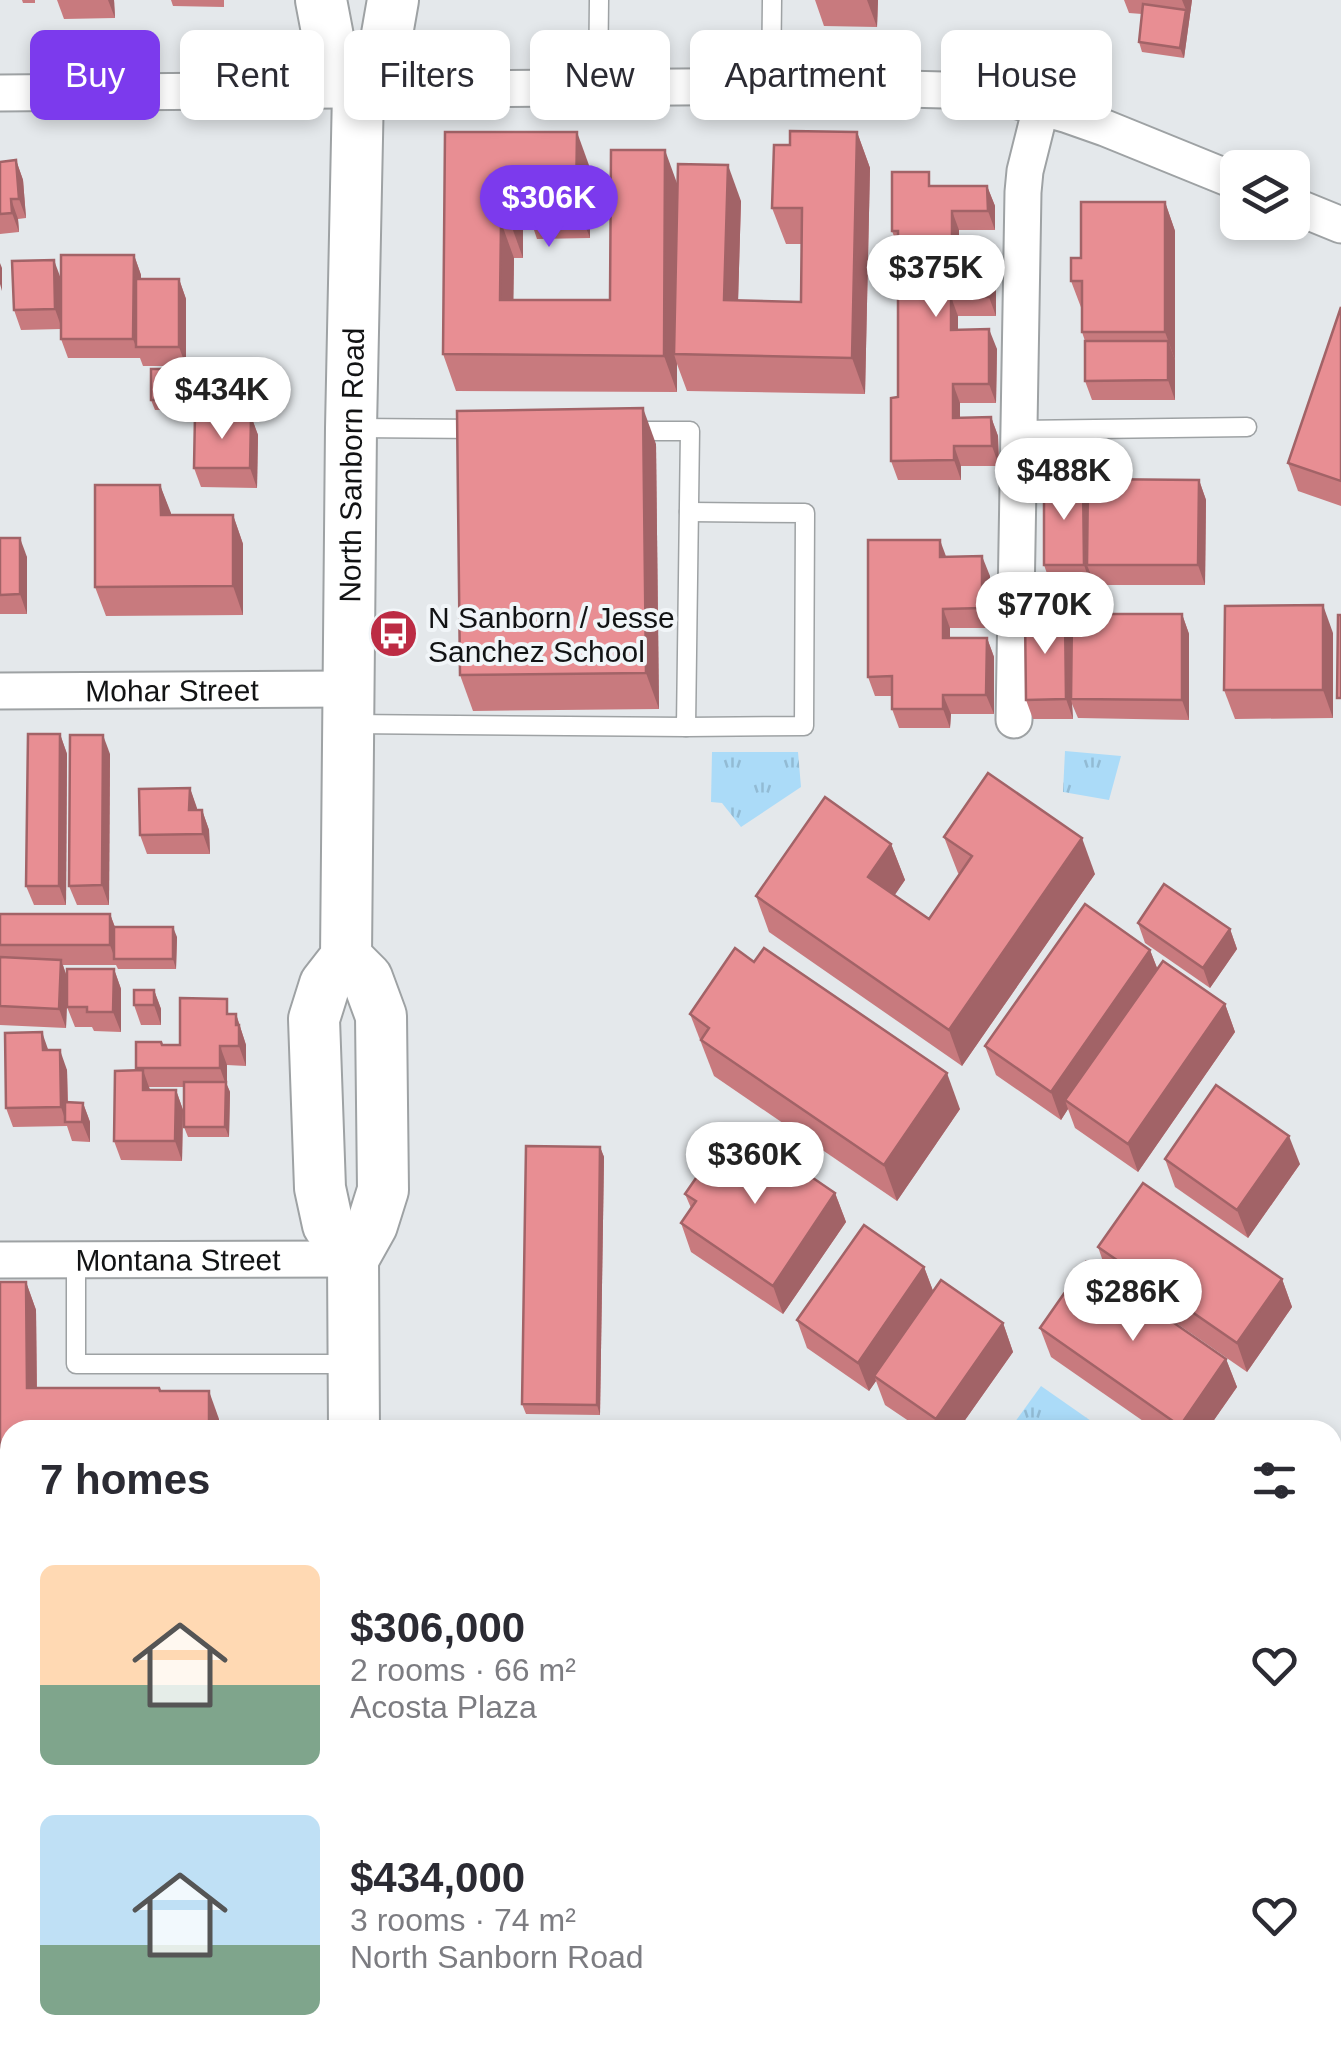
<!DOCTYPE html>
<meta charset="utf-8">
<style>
body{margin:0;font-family:Helvetica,sans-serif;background:#f2f2f3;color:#2b2b33;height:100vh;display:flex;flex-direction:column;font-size:38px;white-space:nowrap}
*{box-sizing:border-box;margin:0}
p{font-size:32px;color:#7c7c81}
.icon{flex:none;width:55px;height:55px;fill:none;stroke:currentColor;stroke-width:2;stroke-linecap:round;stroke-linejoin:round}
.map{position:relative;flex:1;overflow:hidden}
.drawer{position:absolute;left:0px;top:1420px;width:1342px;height:642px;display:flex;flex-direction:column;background:#fff;border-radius:30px 30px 0 0;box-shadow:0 5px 15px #0003}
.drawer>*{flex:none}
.top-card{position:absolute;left:30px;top:30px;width:1282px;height:90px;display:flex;gap:20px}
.tools{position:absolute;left:1220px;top:150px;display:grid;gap:20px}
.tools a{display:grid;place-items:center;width:90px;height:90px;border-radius:15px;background:#fff;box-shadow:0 5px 15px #0003;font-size:50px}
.price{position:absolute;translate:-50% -85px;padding:0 22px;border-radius:35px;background:#fff;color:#222;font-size:32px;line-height:65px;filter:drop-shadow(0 2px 5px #0008)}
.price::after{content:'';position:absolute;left:50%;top:60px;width:30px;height:22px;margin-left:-15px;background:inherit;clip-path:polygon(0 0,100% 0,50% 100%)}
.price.on{background:#7c3aed;color:#fff}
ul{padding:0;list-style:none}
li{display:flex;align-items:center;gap:30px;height:250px;padding:0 40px}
li span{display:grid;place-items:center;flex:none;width:280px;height:200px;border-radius:15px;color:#555}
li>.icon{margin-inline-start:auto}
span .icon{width:120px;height:120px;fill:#fffc;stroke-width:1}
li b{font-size:42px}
h2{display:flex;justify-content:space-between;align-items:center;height:120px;padding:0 40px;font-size:42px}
.pill{padding:0 35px;border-radius:15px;background:#fff;box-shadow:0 5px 15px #0003;font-size:35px;line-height:90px}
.pill.on{background:#7c3aed;color:#fff}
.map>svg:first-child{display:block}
.park{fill:url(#park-tufts)}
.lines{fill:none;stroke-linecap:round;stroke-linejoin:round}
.lane-casing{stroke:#9ea2a4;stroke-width:21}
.street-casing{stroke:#9ea2a4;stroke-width:39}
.secondary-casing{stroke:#9ea2a4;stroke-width:54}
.lane{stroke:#fff;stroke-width:18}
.street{stroke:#fff;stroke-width:35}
.secondary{stroke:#fff;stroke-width:50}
.wall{fill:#c87a7e}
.shaded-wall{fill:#a26367}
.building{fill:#e88e93;stroke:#a26367;stroke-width:2.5}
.labels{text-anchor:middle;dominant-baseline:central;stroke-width:8;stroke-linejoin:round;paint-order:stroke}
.street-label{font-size:30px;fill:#121314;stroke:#f1f5f8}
.poi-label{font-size:30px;fill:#121314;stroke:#f1f5f8;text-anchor:start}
</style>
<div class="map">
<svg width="1341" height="2061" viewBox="0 0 1341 2061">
<defs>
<pattern id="park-tufts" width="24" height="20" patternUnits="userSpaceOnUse" patternTransform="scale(2.5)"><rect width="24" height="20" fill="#abdbf8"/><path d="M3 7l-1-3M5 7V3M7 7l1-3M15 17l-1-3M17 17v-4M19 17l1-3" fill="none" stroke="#92bbd4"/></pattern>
</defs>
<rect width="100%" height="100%" fill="#e4e8eb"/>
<!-- park -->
<g class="park">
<polygon points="1065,751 1121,756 1109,800 1063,792"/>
<polygon points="712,752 798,752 801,787 741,827 722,803 711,802"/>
<polygon points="1041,1386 1104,1430 1009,1430"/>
</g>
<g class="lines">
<defs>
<g id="lane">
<polyline points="771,87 772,0"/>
<polyline points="598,89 599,0"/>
<polyline points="356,428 480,429"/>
<polyline points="1019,430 1247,427"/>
<polyline points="352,724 686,727 690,431 631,431"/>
<polyline points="686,727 804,726 805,513 689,512"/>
<polyline points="76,1260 76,1364 348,1364"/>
</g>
<g id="street">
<polyline points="0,93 788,86 944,90 1011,99 1068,115 1105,128 1238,182"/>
<polyline points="1292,205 1341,225"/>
<path id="s1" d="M0,691L347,689"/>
<polyline points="1014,720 1023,192 1025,171 1041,107"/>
<path id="s2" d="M0,1260L353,1259"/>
<polyline points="0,1836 10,1836"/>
</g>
<g id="secondary">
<polyline points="321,0 329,42 358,91"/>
<polyline points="346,957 367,978 381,1016 383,1190 372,1225 353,1259 354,1430"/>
<path id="s3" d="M353,1259L328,1225L320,1188L314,1019L325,984L346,957L351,428L358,91L386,40L393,0"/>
<polyline points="379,2052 384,2061"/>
<polyline points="325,2061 326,2052"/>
</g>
</defs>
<!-- lane casing -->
<use href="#lane" class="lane-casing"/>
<!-- street casing -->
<use href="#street" class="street-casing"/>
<!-- secondary casing -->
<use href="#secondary" class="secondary-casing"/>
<!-- lane -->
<use href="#lane" class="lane"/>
<!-- street -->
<use href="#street" class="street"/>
<!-- secondary -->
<use href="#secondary" class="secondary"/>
</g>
<!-- wall -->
<g class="wall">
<polygon points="22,0 35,0 35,3 23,3"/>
<polygon points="57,0 114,0 115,18 64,19"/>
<polygon points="171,0 224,0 224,7 173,6"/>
<polygon points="815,0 878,0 877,27 824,26"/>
<polygon points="1124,0 1192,0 1184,58 1142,52 1139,42 1142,14 1129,13"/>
<polygon points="445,132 590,168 590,238 537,239 531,221 523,221 523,258 514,258 513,300 610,300 678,185 741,201 738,301 801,302 802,244 786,244 772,208 790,145 857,132 870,168 865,394 687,391 677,364 677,392 456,391 443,354"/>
<polygon points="16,160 23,180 26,218 18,219 19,232 0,234 0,162"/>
<polygon points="934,186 987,186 995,206 995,230 959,230 959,246 989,246 996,265 996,316 958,316 958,330 997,349 996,403 960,403 960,417 991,417 998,436 999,466 961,466 961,480 898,480 891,461 898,397 898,247 892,231"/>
<polygon points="1165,202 1175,231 1175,400 1092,400 1085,381 1085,341 1082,332 1082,310 1071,281 1081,258"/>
<polygon points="134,255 141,275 141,279 179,279 186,299 186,366 143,366 140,358 68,358 61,339 61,329 21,330 14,310 61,279"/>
<polygon points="1341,307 1341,506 1298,491 1288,463"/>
<polygon points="192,379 192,409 155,410 151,400"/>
<polygon points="251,416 258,435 257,488 201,487 194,468"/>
<polygon points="656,444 659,709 473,711 460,675"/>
<polygon points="1199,480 1206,500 1205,585 1094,585 1091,575 1091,585 1051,585 1044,565 1083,481 1088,494"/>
<polygon points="160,485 171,515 233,515 243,544 243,615 106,616 95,587"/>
<polygon points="0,538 27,557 27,614 0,614"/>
<polygon points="946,557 990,576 989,628 950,628 950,638 987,638 994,657 994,714 951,714 950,728 899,728 892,709 892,696 875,696 868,677"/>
<polygon points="1182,614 1189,634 1189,720 1078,718 1072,704 1073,719 1033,719 1026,700 1065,615 1072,633"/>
<polygon points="1333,633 1333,718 1235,719 1224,690"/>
<polygon points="60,734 67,754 66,905 34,905 26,886"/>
<polygon points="110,754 109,905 77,905 69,886"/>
<polygon points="190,788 197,810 202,810 209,830 210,854 147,854 140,835"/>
<polygon points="944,837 1095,874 962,1066 769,932 756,896 891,844 905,880 894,895 929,919 960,875 958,873"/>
<polygon points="0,914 110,914 115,927 177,937 176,969 118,969 116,965 63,965 67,977 114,969 121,989 121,1032 94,1031 92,1027 75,1027 67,1007 67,996 66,1028 0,1025"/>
<polygon points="1138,923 1230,929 1237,949 1210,988 1145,943"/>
<polygon points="1150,950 1157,968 1225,1004 1235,1032 1138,1172 1075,1128 1068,1109 1061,1120 996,1075 985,1046"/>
<polygon points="154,990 161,1009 161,1025 141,1025 134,1005"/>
<polygon points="233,1014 236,1014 246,1045 246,1066 227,1065 227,1085 230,1092 229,1137 188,1137 184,1127 184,1087 149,1087 150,1090 176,1090 183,1110 182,1161 121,1160 114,1141 137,1070 136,1068 161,1042 163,1045 180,1045"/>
<polygon points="690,1014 960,1109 897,1201 714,1076"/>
<polygon points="49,1050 67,1070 68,1102 83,1103 90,1122 90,1142 72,1141 67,1126 13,1127 6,1108"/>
<polygon points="600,1147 604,1157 600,1415 526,1414 522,1404"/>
<polygon points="726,1156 835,1193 846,1222 783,1314 691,1252 681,1223 691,1208 685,1194"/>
<polygon points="1165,1159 1300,1164 1248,1238 1175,1187"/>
<polygon points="1098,1247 1282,1279 1292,1307 1247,1372 1108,1276"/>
<polygon points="924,1267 933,1291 1003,1323 1013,1352 958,1430 922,1430 885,1405 876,1381 869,1391 807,1348 797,1320"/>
<polygon points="0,1282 26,1282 36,1310 37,1388 219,1419 10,1430 10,1533 0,1533"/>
<polygon points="1040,1328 1226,1359 1237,1387 1207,1430 1156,1430 1051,1357"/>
<polygon points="0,1653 3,1653 5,1657 10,1657 10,1738 0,1738"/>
<polygon points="629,2052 925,2052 936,2060 941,2052 989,2052 992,2061 632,2061"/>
</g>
<!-- shaded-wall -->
<g class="shaded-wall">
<polygon points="108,0 114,0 115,18"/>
<polygon points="867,0 878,0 877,27"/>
<polygon points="1182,0 1192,0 1184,58 1180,48 1186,10"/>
<polygon points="577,132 590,168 590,238 576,202"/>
<polygon points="857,132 870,168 865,394 852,358"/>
<polygon points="665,150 678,186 674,354 677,364 677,392 664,356"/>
<polygon points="16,160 23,180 26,218 19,199"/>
<polygon points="728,165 741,201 737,337 724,300"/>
<polygon points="510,185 523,221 523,258 510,222"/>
<polygon points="987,186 995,206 995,230 988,211"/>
<polygon points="11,199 18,219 19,232 12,213"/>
<polygon points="1165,202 1175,231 1175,360 1165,332"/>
<polygon points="952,211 959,230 959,265 952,246"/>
<polygon points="501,222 514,258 513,336 500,300"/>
<polygon points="989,246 996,265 996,316 989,297"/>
<polygon points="134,255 141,275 141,347 136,347 133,339"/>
<polygon points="54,260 61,279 62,329 55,309"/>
<polygon points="0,263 2,268 2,291 0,284"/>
<polygon points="179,279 186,299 186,366 179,347"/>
<polygon points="951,297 958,316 958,349 951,330"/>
<polygon points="989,329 997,349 996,403 989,384"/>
<polygon points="1168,341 1175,360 1175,400 1168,380"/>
<polygon points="189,369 192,379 192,409 188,399"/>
<polygon points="953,384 960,403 960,437 953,418"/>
<polygon points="643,408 656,444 659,709 646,673"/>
<polygon points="251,416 258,435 257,488 250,468"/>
<polygon points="991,417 998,436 999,466 992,446"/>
<polygon points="954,446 961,466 961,480 954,460"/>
<polygon points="1199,480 1206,500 1205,585 1198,565"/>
<polygon points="1083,481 1091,500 1087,565 1091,575 1091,585 1084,565"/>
<polygon points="160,485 171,513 171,544 161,515"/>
<polygon points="233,515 243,544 243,615 233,586"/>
<polygon points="20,538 27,557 27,614 20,594"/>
<polygon points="940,540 947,559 940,557"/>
<polygon points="982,556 990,576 989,628 982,608"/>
<polygon points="1323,605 1333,633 1333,718 1323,690"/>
<polygon points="943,609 950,628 950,657 943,638"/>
<polygon points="1182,614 1189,634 1189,720 1182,700"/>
<polygon points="1065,615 1072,634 1071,699 1072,704 1073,719 1066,699"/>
<polygon points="987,638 994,657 994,714 986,695"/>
<polygon points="943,695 951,714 950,728 943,709"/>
<polygon points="60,734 67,754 66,905 59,886"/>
<polygon points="103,735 110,754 109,905 102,885"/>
<polygon points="190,788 197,808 196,830 189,810"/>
<polygon points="202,810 209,830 210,854 203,834"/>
<polygon points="1082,838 1095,874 962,1066 949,1030"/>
<polygon points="891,844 905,880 882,914 868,877"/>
<polygon points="110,914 117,933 115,959 110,945"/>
<polygon points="173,927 177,937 176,969 173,959"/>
<polygon points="1230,929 1237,949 1210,988 1203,968"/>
<polygon points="1150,950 1161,978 1065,1100 1068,1109 1061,1120 1051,1092"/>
<polygon points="61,960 68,980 66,1028 59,1009"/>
<polygon points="114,969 121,989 121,1032 113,1012"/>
<polygon points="154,990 161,1009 161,1025 154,1005"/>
<polygon points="1225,1004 1235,1032 1138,1172 1128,1144"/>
<polygon points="236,1014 246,1045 246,1066 239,1046"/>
<polygon points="42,1032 49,1052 43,1050"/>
<polygon points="220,1046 227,1065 227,1085 230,1092 229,1137 225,1127 226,1085 220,1068"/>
<polygon points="60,1050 67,1070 68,1122 66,1122 61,1107"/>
<polygon points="143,1070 150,1090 143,1090"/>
<polygon points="947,1073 960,1109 897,1201 884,1165"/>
<polygon points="176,1090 183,1110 182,1161 175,1141"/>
<polygon points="83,1103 90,1122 90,1142 82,1122"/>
<polygon points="1289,1136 1300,1164 1248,1238 1237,1210"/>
<polygon points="600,1147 604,1157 600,1415 597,1405"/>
<polygon points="835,1193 846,1222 783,1314 773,1286"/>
<polygon points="924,1267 935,1296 874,1376 876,1381 869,1391 858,1363"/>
<polygon points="1282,1279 1292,1307 1247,1372 1237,1343"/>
<polygon points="26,1282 36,1310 37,1417 27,1388"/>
<polygon points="1003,1323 1013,1352 958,1430 940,1430 936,1419"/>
<polygon points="1226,1359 1237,1387 1207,1430 1182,1430 1180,1426"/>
<polygon points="209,1391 219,1419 219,1430 209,1430"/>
<rect x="45" y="2052" width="7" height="9"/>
<rect x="142" y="2052" width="7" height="9"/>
<polygon points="674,2052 686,2052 689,2061 668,2061"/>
<polygon points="981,2052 989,2052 992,2061 975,2061"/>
</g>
<!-- building -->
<g class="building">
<polygon points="1143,4 1186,10 1180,48 1139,42"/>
<polygon points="790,131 857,132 852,358 674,354 678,164 728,165 724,300 801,302 802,208 772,208 774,145 790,145"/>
<polygon points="445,132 577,132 576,202 524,202 525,185 510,185 510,222 501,222 500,300 610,300 611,150 665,150 664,356 443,354"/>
<polygon points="16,160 19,199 11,199 12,213 0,214 0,162"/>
<polygon points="892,172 929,172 929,186 987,186 988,211 952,211 952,246 989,246 989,297 951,297 951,330 989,329 989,384 953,384 953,418 991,417 992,446 954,446 954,460 891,461 891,398 898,397 898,231 892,231"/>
<polygon points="1081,202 1165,202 1165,332 1082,332 1082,281 1071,281 1071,258 1081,258"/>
<polygon points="61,255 134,255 133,339 61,339"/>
<polygon points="54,260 55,309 14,310 12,261"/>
<rect x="136" y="279" width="43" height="68"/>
<polygon points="1341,307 1341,481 1288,463"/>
<polygon points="1085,341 1168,341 1168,380 1085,381"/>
<polygon points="151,369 189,369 188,399 151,400"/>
<polygon points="643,408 646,673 460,675 457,411"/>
<polygon points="195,415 251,416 250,468 194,468"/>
<polygon points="1088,479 1199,480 1198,565 1087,565"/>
<polygon points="1044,481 1083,481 1084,565 1044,565"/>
<polygon points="95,485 160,485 161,515 233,515 233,586 95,587"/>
<polygon points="0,538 20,538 20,594 0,595"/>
<polygon points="868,540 940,540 940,557 982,556 982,608 943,609 943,638 987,638 986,695 943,695 943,709 892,709 892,676 868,677"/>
<polygon points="1323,605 1323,690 1224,690 1225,606"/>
<polygon points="1072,614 1182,614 1182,700 1071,699"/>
<polygon points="1025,615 1065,615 1066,699 1026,700"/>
<polygon points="1338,615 1341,615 1341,698 1337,698"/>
<polygon points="28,734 60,734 59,886 26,886"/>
<polygon points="70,735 103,735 102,885 69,886"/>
<polygon points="988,773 1082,838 949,1030 756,896 825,797 891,844 868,877 929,919 972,856 944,837"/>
<polygon points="190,788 189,810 202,810 203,834 140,835 139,789"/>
<polygon points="1164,884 1230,929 1203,968 1138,923"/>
<polygon points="1085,904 1150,950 1051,1092 985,1046"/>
<rect x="0" y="914" width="110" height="31"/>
<rect x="114" y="927" width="59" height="32"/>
<polygon points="735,948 754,962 764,948 947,1073 884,1165 701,1040 709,1028 690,1014"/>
<polygon points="0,957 61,960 59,1009 0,1006"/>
<polygon points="1163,961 1225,1004 1128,1144 1065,1100"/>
<polygon points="67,969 114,969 113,1012 87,1012 87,1007 67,1007"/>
<rect x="134" y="990" width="20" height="15"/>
<polygon points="180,998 227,999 227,1014 236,1014 236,1025 239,1025 239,1046 220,1046 220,1068 136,1068 136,1042 161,1042 162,1045 180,1045"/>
<polygon points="42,1032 43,1050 60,1050 61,1107 6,1108 5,1033"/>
<polygon points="143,1070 143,1090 176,1090 175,1141 114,1141 115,1071"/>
<polygon points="184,1082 226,1082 225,1127 184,1127"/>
<polygon points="1216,1085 1289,1136 1237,1210 1165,1159"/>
<polygon points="65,1102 83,1103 82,1122 65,1122"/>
<polygon points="744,1131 835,1193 773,1286 681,1223 696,1201 685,1194 716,1149 726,1156"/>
<polygon points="526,1146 600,1147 597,1405 522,1404"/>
<polygon points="1143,1183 1282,1279 1237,1343 1098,1247"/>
<polygon points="864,1225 924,1267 858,1363 797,1320"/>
<polygon points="1086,1262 1226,1359 1180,1426 1040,1328"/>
<polygon points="941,1280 1003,1323 936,1419 874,1376"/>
<polygon points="0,1282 26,1282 27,1388 159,1388 160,1391 209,1391 209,1430 10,1430 10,1505 0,1505"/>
<polygon points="0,1653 3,1653 3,1657 10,1657 10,1718 0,1718"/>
<polygon points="0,1883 10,1883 10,2052 45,2052 45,2061 0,2061"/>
<rect x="89" y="2052" width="53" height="9"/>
<polygon points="653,2052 674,2052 668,2061 665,2061"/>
<polygon points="697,2052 925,2052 936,2060 941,2052 981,2052 975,2061 709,2061"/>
</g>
<!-- icons -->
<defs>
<symbol id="bus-disc" viewBox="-11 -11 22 22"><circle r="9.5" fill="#bc2b44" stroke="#f1f5f8"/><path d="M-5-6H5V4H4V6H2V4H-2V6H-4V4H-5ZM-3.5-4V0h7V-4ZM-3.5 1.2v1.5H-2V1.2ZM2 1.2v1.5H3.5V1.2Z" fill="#fff"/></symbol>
</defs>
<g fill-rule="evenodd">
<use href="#bus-disc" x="366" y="606" width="55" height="55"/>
</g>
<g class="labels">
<!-- street labels -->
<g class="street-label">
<text stroke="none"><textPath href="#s3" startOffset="812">North Sanborn Road</textPath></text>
<text stroke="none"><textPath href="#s1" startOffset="172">Mohar Street</textPath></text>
<text stroke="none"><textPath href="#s2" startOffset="178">Montana Street</textPath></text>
</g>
<!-- poi labels -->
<g class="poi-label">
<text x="428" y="617">N Sanborn / Jesse<tspan x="428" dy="34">Sanchez School</tspan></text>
</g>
</g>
</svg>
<div class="tools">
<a><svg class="icon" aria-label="layers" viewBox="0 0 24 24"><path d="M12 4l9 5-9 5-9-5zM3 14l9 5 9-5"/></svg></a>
</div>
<b class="price on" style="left:549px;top:250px">$306K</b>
<b class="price" style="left:936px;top:320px">$375K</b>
<b class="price" style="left:222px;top:442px">$434K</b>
<b class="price" style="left:1064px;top:523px">$488K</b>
<b class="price" style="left:1045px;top:657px">$770K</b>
<b class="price" style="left:755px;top:1207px">$360K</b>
<b class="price" style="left:1133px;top:1344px">$286K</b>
<div class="top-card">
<a class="pill on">Buy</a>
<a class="pill">Rent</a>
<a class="pill">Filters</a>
<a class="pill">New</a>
<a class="pill">Apartment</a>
<a class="pill">House</a>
</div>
<section class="drawer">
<h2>7 homes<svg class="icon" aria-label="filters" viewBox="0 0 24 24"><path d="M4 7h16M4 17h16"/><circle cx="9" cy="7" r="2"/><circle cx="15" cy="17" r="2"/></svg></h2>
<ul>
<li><span style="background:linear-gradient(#ffd9b3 60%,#7fa58c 0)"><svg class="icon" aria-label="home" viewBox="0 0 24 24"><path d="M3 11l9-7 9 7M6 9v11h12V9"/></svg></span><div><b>$306,000</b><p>2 rooms · 66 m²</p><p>Acosta Plaza</p></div><svg class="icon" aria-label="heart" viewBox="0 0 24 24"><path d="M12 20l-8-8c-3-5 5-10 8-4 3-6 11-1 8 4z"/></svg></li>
<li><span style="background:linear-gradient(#bfe0f5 65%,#7fa58c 0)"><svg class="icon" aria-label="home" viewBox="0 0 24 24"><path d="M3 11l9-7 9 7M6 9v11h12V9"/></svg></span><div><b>$434,000</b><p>3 rooms · 74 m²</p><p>North Sanborn Road</p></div><svg class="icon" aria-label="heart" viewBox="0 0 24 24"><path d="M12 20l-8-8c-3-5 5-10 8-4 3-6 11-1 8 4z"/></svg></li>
</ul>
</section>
</div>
